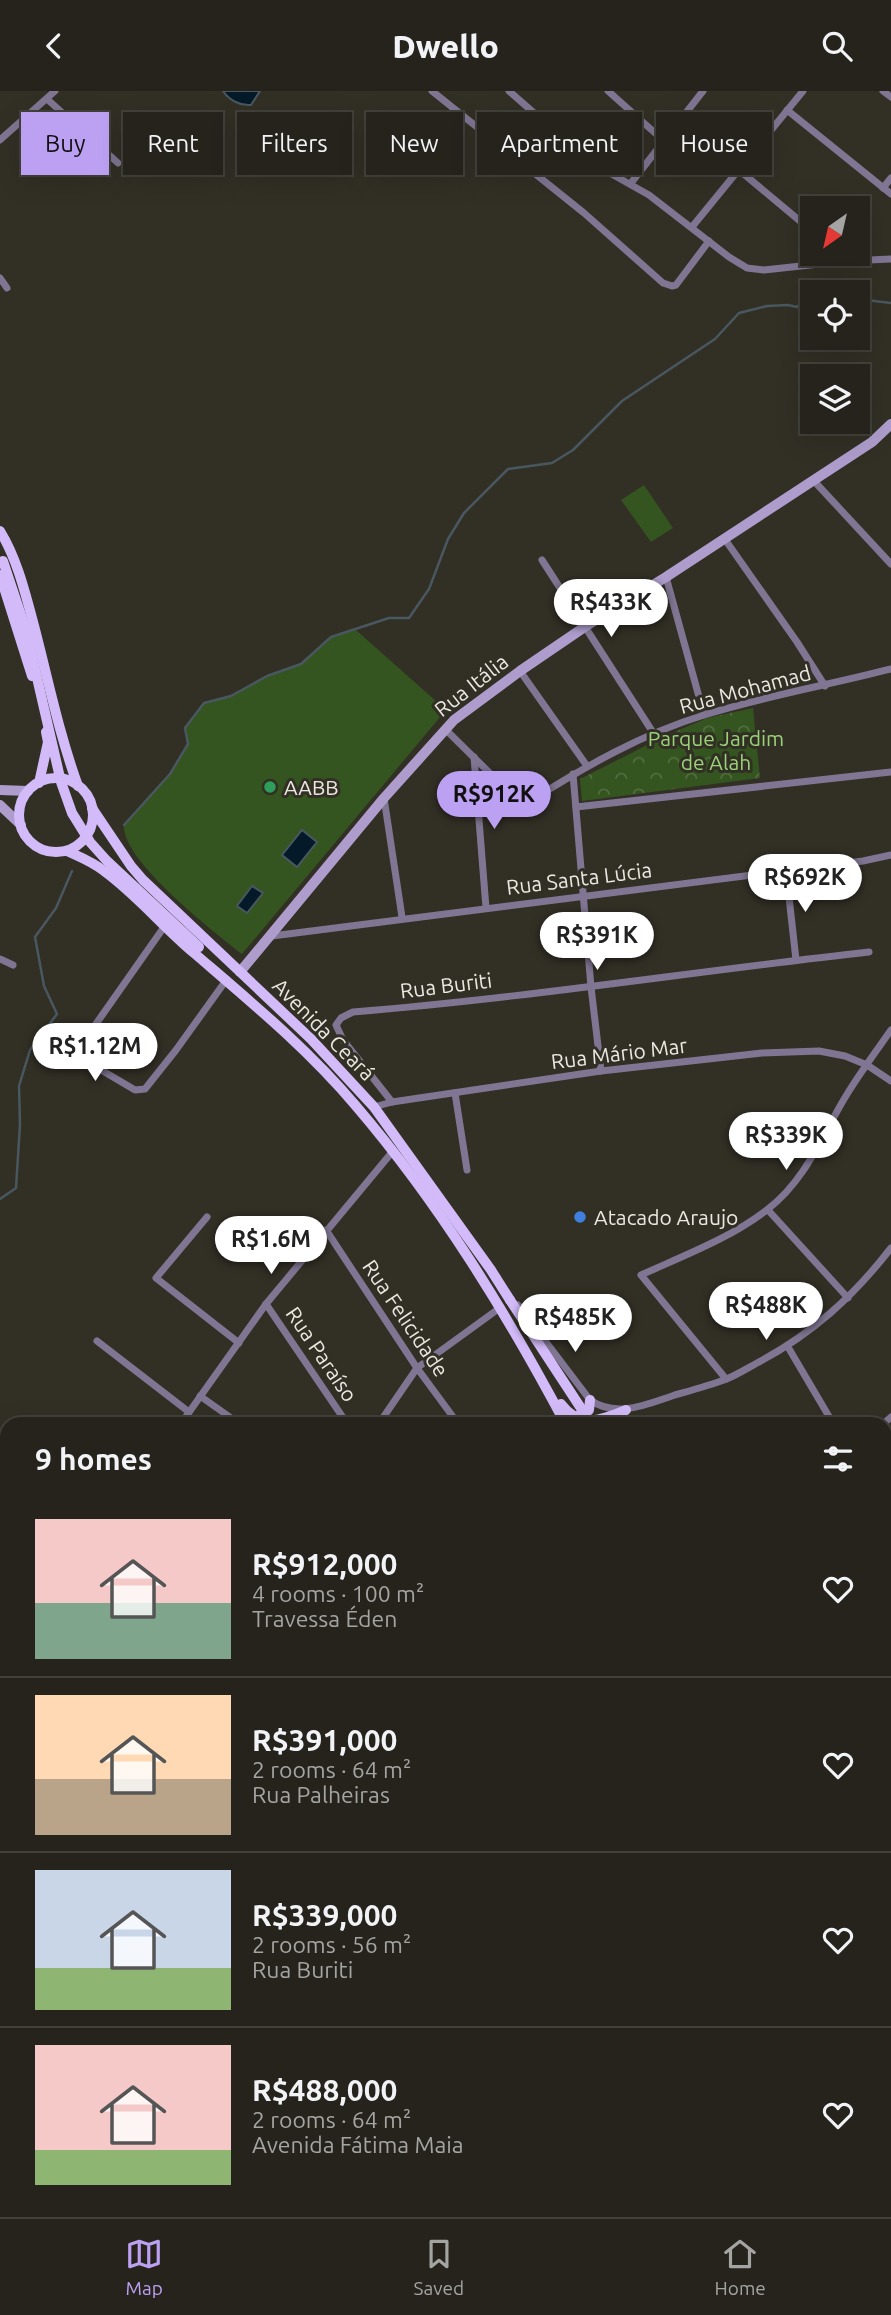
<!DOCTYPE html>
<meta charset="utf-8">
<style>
body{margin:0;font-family:Ubuntu,sans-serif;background:#2e2b25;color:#f1f3f6;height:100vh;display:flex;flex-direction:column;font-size:26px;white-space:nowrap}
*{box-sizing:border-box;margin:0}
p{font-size:23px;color:#a4a4a3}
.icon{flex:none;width:38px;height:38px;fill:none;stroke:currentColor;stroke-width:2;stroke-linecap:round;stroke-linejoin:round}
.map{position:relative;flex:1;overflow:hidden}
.sheet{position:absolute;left:0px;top:1326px;width:892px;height:800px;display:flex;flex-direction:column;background:#26231c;border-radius:21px 21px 0 0;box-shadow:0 7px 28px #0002,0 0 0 2px #42403b}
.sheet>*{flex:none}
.hud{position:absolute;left:21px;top:21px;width:850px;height:63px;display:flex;gap:14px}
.needle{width:46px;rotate:214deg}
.controls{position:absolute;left:800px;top:105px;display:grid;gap:14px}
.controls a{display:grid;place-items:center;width:70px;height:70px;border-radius:0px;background:#26231c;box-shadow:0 7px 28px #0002,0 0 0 2px #42403b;font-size:35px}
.price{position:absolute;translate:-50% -60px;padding:0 16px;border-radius:24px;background:#fff;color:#222;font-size:23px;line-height:46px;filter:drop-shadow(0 2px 4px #0008)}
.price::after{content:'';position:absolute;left:50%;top:42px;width:21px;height:16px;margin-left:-10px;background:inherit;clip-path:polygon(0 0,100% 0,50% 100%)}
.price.selected{background:#bca0f2;color:#111}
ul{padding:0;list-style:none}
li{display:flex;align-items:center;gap:21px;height:175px;padding:0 35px}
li+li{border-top:2px solid #42403b}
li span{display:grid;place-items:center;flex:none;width:196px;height:140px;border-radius:0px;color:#555}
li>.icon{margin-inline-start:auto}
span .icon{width:84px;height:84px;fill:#fffc;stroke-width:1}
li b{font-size:30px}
h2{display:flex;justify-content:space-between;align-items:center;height:84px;padding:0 35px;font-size:30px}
.pill{padding:0 24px;border-radius:0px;background:#26231c;box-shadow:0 7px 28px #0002,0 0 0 2px #42403b;font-size:24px;line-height:63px}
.pill.selected{background:#bca0f2;color:#111}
header{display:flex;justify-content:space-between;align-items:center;height:91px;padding:0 35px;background:#26231c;font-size:32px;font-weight:800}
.menu{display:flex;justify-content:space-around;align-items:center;height:98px;border-top:2px solid #42403b;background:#26231c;font-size:19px;color:#a4a4a3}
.menu a{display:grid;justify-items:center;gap:4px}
.menu .selected{color:#bca0f2}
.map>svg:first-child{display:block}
.green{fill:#345420}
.park{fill:url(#park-crowns)}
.water{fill:#041a29;stroke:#495860;stroke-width:2}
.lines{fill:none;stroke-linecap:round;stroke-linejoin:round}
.stream{stroke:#495860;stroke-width:2.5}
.river{stroke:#041a29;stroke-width:16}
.street{stroke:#807693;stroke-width:7}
.secondary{stroke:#ae9dcc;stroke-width:10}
.primary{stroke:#d2bbf8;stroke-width:10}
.primary-bridge{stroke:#d2bbf8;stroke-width:10}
.leisure-dot{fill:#2e9e5b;stroke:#322f25;stroke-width:2.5}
.shop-dot{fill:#3f7fe0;stroke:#322f25;stroke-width:2.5}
.labels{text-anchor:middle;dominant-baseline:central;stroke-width:6;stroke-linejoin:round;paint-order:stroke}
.street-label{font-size:21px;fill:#eae8e1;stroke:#322f25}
.park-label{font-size:21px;fill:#9ad278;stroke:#322f25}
.poi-label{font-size:21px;fill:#eae8e1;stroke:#322f25;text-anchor:start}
</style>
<header><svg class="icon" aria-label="back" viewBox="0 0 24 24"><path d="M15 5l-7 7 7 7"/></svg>Dwello<svg class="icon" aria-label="search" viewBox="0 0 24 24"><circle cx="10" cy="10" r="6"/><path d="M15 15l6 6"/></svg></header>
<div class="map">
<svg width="891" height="2126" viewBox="0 0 891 2126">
<defs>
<pattern id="park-crowns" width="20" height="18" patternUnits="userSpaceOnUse" patternTransform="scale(1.75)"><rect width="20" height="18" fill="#345420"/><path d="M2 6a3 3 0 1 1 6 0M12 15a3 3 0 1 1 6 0" fill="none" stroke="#526d40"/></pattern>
</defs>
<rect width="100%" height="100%" fill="#322f25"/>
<!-- green -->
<g class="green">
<polygon points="644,394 673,437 651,451 621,409"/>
<path d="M356,539L446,619L242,863C214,841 121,769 124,734L170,683L188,653L185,637L204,612L231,605L267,585L301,573L331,546Z"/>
</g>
<!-- park -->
<polygon class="park" points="753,617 760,687 582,710 580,688 663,646 707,627"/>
<!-- water -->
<g class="water">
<path d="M223,0H260L251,14C240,15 229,9 223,0Z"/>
<polygon points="302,739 317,751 297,776 282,764"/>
<polygon points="252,795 263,802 247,822 237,815"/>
</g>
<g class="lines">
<!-- stream -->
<g class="stream">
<polyline points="858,208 891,212"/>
<polyline points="124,734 170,683 188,653 185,637 204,612 231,605 267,585 301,573 331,546 389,527 409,527 429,498 448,448 464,422 508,378 552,372 573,359 622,310 715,248 739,222 767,215 788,214 797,216 805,207 812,207"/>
<polyline points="0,1108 16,1097 20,1033 19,995 30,959 57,923 44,895 35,846 56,817 72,780"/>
</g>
<!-- river -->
<g class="river">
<polyline points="886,1408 891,1404"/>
<polyline points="0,1758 7,1757"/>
</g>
<!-- street -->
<g class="street">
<polyline points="432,0 584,122 663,192 672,195 676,194 709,150"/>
<polyline points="509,0 567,51 601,77 649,104 729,166 747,177 764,179 847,170 891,168"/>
<polyline points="608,0 664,50"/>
<polyline points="883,0 891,6"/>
<polyline points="47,8 118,72"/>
<polyline points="787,19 891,103"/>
<polyline points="0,49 55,0"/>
<polyline points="739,79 812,140"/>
<polyline points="631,92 703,0"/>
<polyline points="883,97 891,87"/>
<polyline points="692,136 803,0"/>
<polyline points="0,187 7,197"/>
<polyline points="814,390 891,473"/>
<polyline points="724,447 797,551 825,595"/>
<polyline points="542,469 654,643"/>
<polyline points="666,486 704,624"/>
<polyline points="520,580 587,675"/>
<path d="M445,638L512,704C519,709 523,711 532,709C586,675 642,643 704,624C765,605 829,594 891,578"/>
<polyline points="474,666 486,817"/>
<polyline points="573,683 591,896 601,980"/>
<polyline points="384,707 402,826"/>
<polyline points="576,716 891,681"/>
<polyline points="786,779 796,869"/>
<path d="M164,836L84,950C80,959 79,963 86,970L135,999L145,998L176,959L227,888"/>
<polyline points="272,845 863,770 891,764"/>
<polyline points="0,868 13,874"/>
<polyline points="455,1002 467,1079"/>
<path d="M392,1011L343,949L336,934L341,927L353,921C526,907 697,880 869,861"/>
<polyline points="374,1016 392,1011 601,980 762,962 819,960 845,965 867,974 891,990"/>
<polyline points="768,1119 848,1207"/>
<polyline points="207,1126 156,1187 239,1252"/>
<polyline points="326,1139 417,1277 459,1334"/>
<polyline points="266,1213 348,1334"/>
<path d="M518,1214L590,1309C616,1327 645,1314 672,1305C689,1300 707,1295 724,1289C735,1285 746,1278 757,1272C812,1243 853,1206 891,1157"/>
<polyline points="97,1250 189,1321"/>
<polyline points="788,1256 834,1334"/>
<path d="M726,1288L641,1184C683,1165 731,1147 768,1118C808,1087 823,1041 849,1000C862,979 877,959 891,939"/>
<polyline points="200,1305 241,1334"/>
<polyline points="180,1334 266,1213 393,1060"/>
<polyline points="378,1334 417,1277 501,1216"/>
<polyline points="619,1334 626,1320"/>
<polyline points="882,1334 891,1326"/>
<polyline points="0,1526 7,1532"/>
<polyline points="0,1585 7,1575"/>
<polyline points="0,1631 7,1634"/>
<polyline points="886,1903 891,1893"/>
<polyline points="886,2059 891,2063"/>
<polyline points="886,2086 891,2072"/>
<polyline points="145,2119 149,2126"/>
<polyline points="704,2126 707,2119"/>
<polyline points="787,2126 790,2119"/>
<polyline points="869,2126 872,2119"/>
</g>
<!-- secondary -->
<g class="secondary">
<polyline points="0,699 28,700"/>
<polyline points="0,714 21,734"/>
<polyline points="240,881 384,707 454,629 520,580 586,535 666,486 872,351 891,333"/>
<polyline points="182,2126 203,2119"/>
</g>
<!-- primary -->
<g class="primary">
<path d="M0,440C16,466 24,497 32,527C47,583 58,640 78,695"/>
<polyline points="0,484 32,585"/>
<circle cx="56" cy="724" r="37"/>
<polyline points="39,692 48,651 46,641"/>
<polyline points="92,717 131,775 143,789 311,948 374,1016 491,1179 510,1209"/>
<path d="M67,760C80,766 93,771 104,780C137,804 163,836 194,862C251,911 308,958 356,1015C439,1112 506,1221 566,1334"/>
<path d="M561,1313C581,1339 600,1329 626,1319"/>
<polyline points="578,1325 589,1319 590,1309"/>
<polyline points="886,1704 891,1708"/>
<polyline points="886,1717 891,1720"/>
</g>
<!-- primary-bridge -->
<g class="primary-bridge">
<polyline points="3,470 26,539 61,691 72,722 90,751 107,770 199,856"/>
<polyline points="510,1209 592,1334"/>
</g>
</g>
<!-- markers -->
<circle class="leisure-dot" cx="270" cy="696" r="7"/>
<circle class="shop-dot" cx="580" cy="1126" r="7"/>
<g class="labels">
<!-- street labels -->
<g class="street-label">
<text transform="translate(471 594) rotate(-38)">Rua Itália</text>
<text transform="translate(745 598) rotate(-15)">Rua Mohamad</text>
<text transform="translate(579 787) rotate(-7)">Rua Santa Lúcia</text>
<text transform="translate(446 894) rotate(-7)">Rua Buriti</text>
<text transform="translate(324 938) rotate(45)">Avenida Ceará</text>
<text transform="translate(619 962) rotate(-7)">Rua Mário Mar</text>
<text transform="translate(406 1227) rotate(56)">Rua Felicidade</text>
<text transform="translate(322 1263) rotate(56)">Rua Paraíso</text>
</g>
<!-- park labels -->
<g class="park-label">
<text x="716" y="647">Parque Jardim<tspan x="716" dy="24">de Alah</tspan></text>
</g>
<!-- poi labels -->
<g class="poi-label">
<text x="284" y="696">AABB</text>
<text x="594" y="1126">Atacado Araujo</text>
</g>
</g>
</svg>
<div class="controls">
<a><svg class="needle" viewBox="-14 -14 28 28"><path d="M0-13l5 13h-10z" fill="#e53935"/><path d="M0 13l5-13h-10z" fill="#a4a4a3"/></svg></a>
<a><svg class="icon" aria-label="locate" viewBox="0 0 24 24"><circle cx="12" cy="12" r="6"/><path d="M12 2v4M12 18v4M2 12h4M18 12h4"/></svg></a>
<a><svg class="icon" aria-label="layers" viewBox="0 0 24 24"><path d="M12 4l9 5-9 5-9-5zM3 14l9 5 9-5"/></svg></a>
</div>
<b class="price" style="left:611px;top:548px">R$433K</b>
<b class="price selected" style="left:494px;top:740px">R$912K</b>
<b class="price" style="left:805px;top:823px">R$692K</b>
<b class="price" style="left:597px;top:881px">R$391K</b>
<b class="price" style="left:95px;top:992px">R$1.12M</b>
<b class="price" style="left:786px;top:1081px">R$339K</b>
<b class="price" style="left:271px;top:1185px">R$1.6M</b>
<b class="price" style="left:766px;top:1251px">R$488K</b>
<b class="price" style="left:575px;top:1263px">R$485K</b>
<div class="hud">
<a class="pill selected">Buy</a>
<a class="pill">Rent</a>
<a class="pill">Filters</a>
<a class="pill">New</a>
<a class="pill">Apartment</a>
<a class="pill">House</a>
</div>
<section class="sheet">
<h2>9 homes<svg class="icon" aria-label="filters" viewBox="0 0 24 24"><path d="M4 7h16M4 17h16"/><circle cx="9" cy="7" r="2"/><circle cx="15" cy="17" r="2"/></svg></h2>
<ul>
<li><span style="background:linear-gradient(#f6c9c9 60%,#7fa58c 0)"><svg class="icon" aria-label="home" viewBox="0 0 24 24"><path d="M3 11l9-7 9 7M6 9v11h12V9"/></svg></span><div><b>R$912,000</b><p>4 rooms · 100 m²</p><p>Travessa Éden</p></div><svg class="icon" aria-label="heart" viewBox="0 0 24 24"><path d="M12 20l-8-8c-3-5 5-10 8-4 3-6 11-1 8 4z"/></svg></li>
<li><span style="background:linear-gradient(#ffd9b3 60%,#b9a48a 0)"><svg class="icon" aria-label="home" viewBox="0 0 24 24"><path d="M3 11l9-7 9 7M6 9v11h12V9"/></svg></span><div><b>R$391,000</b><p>2 rooms · 64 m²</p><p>Rua Palheiras</p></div><svg class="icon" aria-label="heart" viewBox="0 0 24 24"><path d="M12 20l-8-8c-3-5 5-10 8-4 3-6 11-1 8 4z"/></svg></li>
<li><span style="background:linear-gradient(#c9d6e8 70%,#8fb573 0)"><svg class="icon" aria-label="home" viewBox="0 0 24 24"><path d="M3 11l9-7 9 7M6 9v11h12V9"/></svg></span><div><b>R$339,000</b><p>2 rooms · 56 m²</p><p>Rua Buriti</p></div><svg class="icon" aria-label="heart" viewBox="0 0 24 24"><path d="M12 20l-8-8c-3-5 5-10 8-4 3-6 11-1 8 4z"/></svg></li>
<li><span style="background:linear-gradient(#f6c9c9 75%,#8fb573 0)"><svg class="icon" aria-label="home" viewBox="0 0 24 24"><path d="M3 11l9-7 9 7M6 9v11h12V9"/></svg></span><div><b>R$488,000</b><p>2 rooms · 64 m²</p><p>Avenida Fátima Maia</p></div><svg class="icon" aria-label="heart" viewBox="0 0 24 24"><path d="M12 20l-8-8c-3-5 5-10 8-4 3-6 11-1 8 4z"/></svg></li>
</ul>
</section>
</div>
<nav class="menu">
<a class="selected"><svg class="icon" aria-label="map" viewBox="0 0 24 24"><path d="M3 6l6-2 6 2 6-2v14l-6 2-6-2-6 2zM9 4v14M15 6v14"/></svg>Map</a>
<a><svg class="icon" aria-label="saved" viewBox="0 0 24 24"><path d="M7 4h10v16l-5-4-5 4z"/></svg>Saved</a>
<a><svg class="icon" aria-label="home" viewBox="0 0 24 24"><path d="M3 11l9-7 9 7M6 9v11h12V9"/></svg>Home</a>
</nav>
